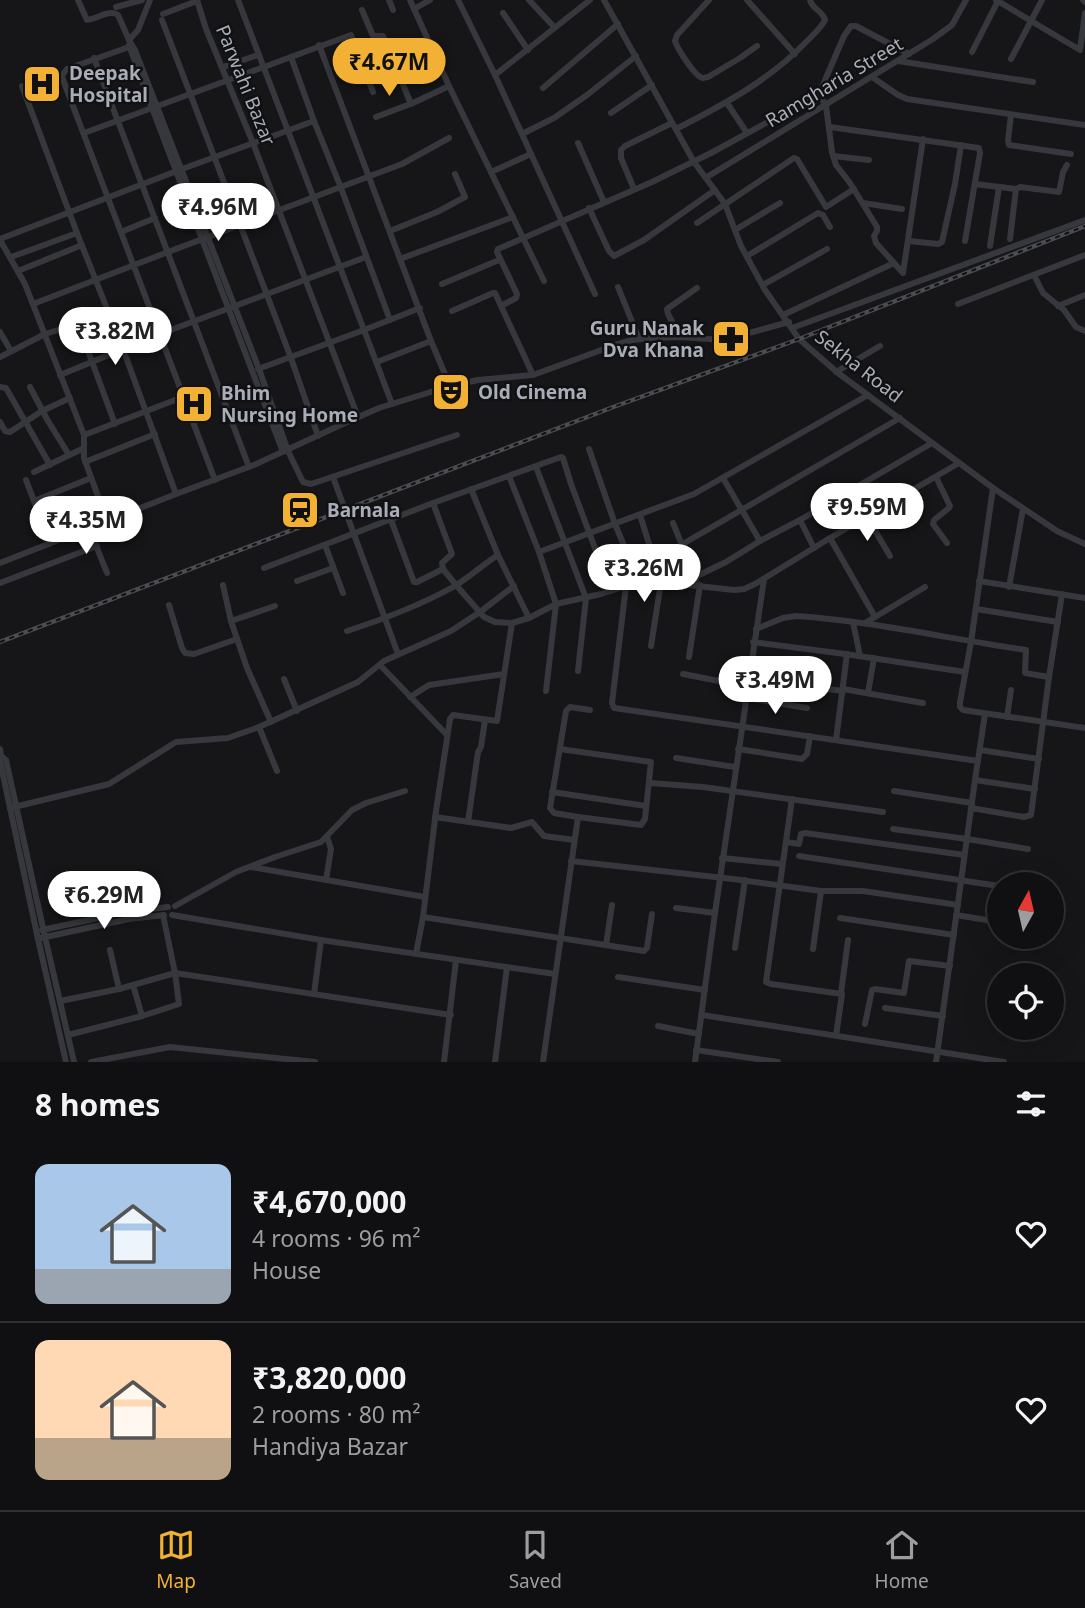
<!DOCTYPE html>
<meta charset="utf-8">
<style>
body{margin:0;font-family:"Noto Sans",sans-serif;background:#1e1e20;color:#f1f3f6;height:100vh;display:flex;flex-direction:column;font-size:26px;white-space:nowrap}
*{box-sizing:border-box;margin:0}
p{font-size:23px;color:#9c9d9f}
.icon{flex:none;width:38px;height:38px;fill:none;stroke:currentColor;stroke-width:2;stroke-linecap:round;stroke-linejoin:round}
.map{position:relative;height:1062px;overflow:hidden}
.side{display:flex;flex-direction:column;background:#101012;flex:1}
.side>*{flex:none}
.needle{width:46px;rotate:8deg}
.buttons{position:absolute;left:987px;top:872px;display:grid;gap:14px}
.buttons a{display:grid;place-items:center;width:77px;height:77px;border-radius:50%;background:#101012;box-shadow:0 7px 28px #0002,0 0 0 2px #303032;font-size:35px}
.price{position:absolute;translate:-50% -60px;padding:0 16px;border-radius:24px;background:#fff;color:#222;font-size:23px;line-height:46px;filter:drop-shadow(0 2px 4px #0008)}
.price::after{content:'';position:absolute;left:50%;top:42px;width:21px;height:16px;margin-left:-10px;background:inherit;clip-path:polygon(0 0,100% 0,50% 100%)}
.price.selected{background:#f2b134;color:#111}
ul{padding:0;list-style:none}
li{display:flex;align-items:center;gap:21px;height:175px;padding:0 35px}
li+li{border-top:2px solid #303032}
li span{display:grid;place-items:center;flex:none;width:196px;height:140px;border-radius:14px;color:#555}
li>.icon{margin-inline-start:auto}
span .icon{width:84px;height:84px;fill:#fffc;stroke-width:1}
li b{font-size:30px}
h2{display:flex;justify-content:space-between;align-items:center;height:84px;padding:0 35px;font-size:30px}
.menu{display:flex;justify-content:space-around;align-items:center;height:98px;border-top:2px solid #303032;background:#101012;font-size:19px;color:#9c9d9f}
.menu a{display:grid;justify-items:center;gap:4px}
.menu .selected{color:#f2b134}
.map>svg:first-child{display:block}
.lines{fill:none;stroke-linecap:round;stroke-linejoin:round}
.minor{stroke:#37383d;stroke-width:6}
.rail-casing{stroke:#4a4c52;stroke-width:4.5}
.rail{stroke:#111113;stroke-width:2;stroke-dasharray:5;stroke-linecap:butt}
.labels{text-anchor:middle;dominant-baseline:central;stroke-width:5;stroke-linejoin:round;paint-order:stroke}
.poi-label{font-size:19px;font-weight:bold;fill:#a8adb8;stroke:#111113;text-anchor:start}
.street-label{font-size:19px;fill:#a8adb8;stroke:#111113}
</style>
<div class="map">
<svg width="1085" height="1062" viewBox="0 0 1085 1062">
<rect width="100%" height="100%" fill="#161618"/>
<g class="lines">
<!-- minor -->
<g class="minor">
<path d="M78,0L87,20C98,19 108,9 118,15L129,40L135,50L259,369L288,451L303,482L311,484L457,435"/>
<polyline points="197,0 206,29 253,143 358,417"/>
<polyline points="238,0 364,330 420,308"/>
<polyline points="389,0 393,10"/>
<polyline points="410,0 449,86 544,281"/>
<polyline points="458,0 495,75 595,294"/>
<polyline points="529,0 554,27"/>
<polyline points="604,0 694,162 725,204 741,246 765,290 799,339 838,373 993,488 1057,531 1085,544"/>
<path d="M709,0L677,35L675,41C677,48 695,77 703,78C704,78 706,77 708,77L740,58L757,46"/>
<polyline points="747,0 795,54"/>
<polyline points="996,0 1080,50 1085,13"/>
<polyline points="1083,0 1085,2"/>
<polyline points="116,7 142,0"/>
<polyline points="414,9 430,0"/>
<polyline points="362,10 373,36 383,36 411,104"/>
<polyline points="503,13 528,50"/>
<polyline points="163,14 197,1"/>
<polyline points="162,20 291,358 318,436"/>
<polyline points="129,40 138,30 150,0"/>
<polyline points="129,45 152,108 283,452"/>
<polyline points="319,45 431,341"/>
<polyline points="129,47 67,69 63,74 62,77 215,480"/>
<polyline points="972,52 998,1"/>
<polyline points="94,58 249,467"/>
<polyline points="1011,59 1042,0"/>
<polyline points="898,61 1033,82"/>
<polyline points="223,67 258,55"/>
<polyline points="495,75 590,0"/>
<polyline points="872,77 898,95 907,99 1085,125"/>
<polyline points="22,86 77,233"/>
<polyline points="543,88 618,24"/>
<polyline points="373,92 351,35 291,57 314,121 341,188 390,320"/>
<polyline points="819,94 826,106 832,152 836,165 850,183 877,227 877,231 874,236 876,243 903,273 923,139"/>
<polyline points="727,103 747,133"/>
<polyline points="611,113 652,85"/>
<polyline points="1011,115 1008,140 1009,145 1071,154"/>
<polyline points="376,117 413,103 449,86"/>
<polyline points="830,127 979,148 980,153 965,241"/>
<path d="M676,129C723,105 770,80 807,41C814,34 821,28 825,20C823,11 812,9 810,0"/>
<polyline points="84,133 291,57"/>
<polyline points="522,134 554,118 587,95 636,56"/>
<polyline points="578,143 604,202"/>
<polyline points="833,156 869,160"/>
<polyline points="491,172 531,154"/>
<polyline points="707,177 933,39 952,25 966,0"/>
<polyline points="975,184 1016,189 1010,239"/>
<polyline points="634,189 621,158 621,150 625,146 672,123"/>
<polyline points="1016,189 1020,187 1059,192 1063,172 1067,165"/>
<polyline points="863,203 902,209"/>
<polyline points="589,208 609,251 614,256 644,240 715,190"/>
<polyline points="697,223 794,158 797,159 826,207 854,189"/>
<polyline points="735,230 780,203"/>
<polyline points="390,231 437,212 465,197 455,174"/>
<polyline points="121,232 155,218"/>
<polyline points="0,239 182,169 314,121"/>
<polyline points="0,240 25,284 84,435 84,458 107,521"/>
<polyline points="908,241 938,244 942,242 955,184 961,145"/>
<polyline points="990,246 999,187"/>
<polyline points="747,256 818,213 823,215 830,227"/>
<polyline points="11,257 77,233 123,349 176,494"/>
<polyline points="400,259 513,217"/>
<polyline points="18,271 82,245"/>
<polyline points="1034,275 1043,293 1064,310 1076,327 1085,331"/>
<polyline points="442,284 499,260"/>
<polyline points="763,285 827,249"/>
<polyline points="618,287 639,339"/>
<polyline points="33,304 168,252 402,164 449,138"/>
<polyline points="958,304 1085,255"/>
<polyline points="1058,306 1085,295"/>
<polyline points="452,311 493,293 495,293 501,306"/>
<polyline points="783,315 894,263"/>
<polyline points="792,328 1085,220"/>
<polyline points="0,332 11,351"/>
<polyline points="680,337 668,314 667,309 697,288"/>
<polyline points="0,357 45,334 78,324 115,424"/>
<polyline points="377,362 431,341 450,386"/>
<polyline points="258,369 364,330 392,404"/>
<polyline points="836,372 880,346"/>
<polyline points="60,375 160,334 366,257"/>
<polyline points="533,375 501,306 516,298 517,294 497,252 498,249 652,182 711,153 819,94 844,36 851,26 856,26 909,54"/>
<polyline points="0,387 6,388 50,465"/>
<polyline points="30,387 48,421 69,455"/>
<polyline points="0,422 5,431 10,432 42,411 70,398"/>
<polyline points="84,435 183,397"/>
<polyline points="589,449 615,524 639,582"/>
<polyline points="85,462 155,434"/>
<polyline points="536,467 586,598 578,671"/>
<polyline points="34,472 84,448"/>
<polyline points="509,476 539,552 556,604 546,691"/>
<polyline points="333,477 398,654"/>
<polyline points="936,477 950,506 949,508 934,520 933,524 947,543"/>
<polyline points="723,478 760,541"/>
<polyline points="26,480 50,543"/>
<polyline points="993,488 971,642 960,702 960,707 963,710 1085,728"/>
<polyline points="471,489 498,555 529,618"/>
<polyline points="34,501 91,478"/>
<polyline points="640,515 661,582 651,646"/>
<polyline points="867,517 890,556"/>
<polyline points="391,520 414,582 417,582 443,569 442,563 452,554 433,503"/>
<polyline points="800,520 814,548"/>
<polyline points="673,523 696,580"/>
<polyline points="89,528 107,573"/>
<polyline points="830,538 875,617"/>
<polyline points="325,545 343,593"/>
<polyline points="681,545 900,418"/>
<polyline points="539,552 694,494 868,395"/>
<polyline points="0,563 176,494 254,465 347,422 379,408 450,386 478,380 533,375 615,345 632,340 652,338 680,337 723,340 789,322"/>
<polyline points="264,568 433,503 561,457 563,458 571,484 611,591"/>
<polyline points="443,569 456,585 484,617 495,622 512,623 529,618 556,604 601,594 639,582 661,582 734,590 744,589 755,584 830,538 959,463"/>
<polyline points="695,577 726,562 760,541 800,520 932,443"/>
<polyline points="297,581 333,568"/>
<polyline points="979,581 1085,598"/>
<polyline points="0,583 97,546"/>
<polyline points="223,585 231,621 247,668 271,722"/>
<polyline points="626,586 612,703 614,708 978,761"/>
<polyline points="1009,587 1023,509"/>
<polyline points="169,605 182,648 185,653 194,654 237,639"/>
<polyline points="976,609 1058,622"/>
<polyline points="231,621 275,606"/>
<polyline points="853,622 860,656"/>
<polyline points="865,623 925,587"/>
<path d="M756,629L783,618L796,616C873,621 949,639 1026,650L1025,673L1049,677"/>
<path d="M347,631C384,619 419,606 453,587C469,578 482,565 498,555"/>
<polyline points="753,642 845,654 965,672"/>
<polyline points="689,657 700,585"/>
<polyline points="380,665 447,735"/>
<polyline points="683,674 724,682 748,684"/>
<polyline points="284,679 297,711"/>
<polyline points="749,679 843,691"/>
<polyline points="843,689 923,703"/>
<polyline points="868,693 874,658"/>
<polyline points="410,697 429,685 504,674"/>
<polyline points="747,698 807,708"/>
<polyline points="1007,717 1011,690"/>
<polyline points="259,727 277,771"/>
<polyline points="836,740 847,654"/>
<polyline points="0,749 1,756 6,760 45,937 74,1062"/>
<polyline points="560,749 651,762 645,819 641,825 578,817 554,813 550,808 566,711 570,707 590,710"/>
<polyline points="738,749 802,759 807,754 810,736"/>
<polyline points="980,750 1039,759"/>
<polyline points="676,758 735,767"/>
<polyline points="0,761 38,939 66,1062"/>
<polyline points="975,780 1035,789"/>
<polyline points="650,783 703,787 883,812"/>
<polyline points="894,791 972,803"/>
<polyline points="552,792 646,806"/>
<polyline points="792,799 766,982 771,984 842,994 836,1036"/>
<polyline points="10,808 109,784 176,742 228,738 259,727 358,682 384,661 451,631 480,612 514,586"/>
<polyline points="971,808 1024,817 1031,815 1049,677 1062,594"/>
<polyline points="435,817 511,828 532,822 544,836 574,840"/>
<polyline points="468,822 478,752 481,747 485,720"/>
<polyline points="893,829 967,839 1028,849"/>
<polyline points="786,842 799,844 801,834 805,833 964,855"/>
<polyline points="799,856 999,886"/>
<polyline points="722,858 782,864"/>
<polyline points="571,861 733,879 821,891 863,891 958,905"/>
<polyline points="251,867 425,897"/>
<polyline points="326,880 331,849 327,837"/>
<polyline points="175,906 236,872 275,857 321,842 352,810 366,803 405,791"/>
<polyline points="676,908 715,913"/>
<polyline points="172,915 321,940 555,974"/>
<polyline points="956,915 999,922"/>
<polyline points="423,917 644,951 647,948 652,914"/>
<polyline points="840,918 954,935"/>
<polyline points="42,930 126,912 168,907"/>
<polyline points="41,938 129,919 164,915"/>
<polyline points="606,945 612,905"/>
<polyline points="735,948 745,880"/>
<polyline points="813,949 821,891"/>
<polyline points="110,950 119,989"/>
<polyline points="416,954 423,917 436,811 450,719 453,715 497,721 512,623"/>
<polyline points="618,977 705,990"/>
<polyline points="133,985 142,1016"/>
<polyline points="841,993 848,940"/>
<polyline points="314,994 321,940"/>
<polyline points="60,1001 119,989 175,973 451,1015"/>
<polyline points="885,1008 943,1016"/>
<polyline points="702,1015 1004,1062"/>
<polyline points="865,1024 872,990 875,989 904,993 909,961 950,966"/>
<polyline points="658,1026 699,1034"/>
<polyline points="68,1035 142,1016 179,1004 175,973 163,915"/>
<polyline points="696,1050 778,1062"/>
<polyline points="91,1062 170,1047 315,1062"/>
<polyline points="444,1062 456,960"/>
<polyline points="495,1062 507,967"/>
<polyline points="543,1062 578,817"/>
<polyline points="695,1062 715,913 764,579"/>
<polyline points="936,1062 975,780 985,714"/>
</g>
<defs>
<polyline id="rail" points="0,642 616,406 799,339 1085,226"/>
</defs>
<!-- rail casing -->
<use href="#rail" class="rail-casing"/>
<!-- rail -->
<use href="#rail" class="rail"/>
</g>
<!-- icons -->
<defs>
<symbol id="hospital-square" viewBox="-11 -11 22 22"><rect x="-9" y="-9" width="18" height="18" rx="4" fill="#f2b134" stroke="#111113"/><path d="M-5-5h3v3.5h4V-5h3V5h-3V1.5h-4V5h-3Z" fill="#111"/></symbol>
<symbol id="pharmacy-square" viewBox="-11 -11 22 22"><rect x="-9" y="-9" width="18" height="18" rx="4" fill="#f2b134" stroke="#111113"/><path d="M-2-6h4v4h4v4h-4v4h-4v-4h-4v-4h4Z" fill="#111"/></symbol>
<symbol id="theatre-square" viewBox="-11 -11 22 22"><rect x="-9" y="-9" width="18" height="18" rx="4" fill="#f2b134" stroke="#111113"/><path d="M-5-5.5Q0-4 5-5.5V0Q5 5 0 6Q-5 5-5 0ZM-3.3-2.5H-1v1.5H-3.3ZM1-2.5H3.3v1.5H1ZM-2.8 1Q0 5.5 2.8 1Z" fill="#111"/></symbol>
<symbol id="station-square" viewBox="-11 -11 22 22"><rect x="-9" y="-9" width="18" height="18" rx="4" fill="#f2b134" stroke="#111113"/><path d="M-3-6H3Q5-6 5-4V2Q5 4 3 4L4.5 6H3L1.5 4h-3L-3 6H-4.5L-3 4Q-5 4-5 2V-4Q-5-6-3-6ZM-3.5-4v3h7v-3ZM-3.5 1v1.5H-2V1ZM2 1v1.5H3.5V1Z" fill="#111"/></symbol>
</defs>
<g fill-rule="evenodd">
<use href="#hospital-square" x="20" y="62" width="44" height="44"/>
<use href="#pharmacy-square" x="709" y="317" width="44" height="44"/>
<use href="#theatre-square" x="429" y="370" width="44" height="44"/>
<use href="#hospital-square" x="172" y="382" width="44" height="44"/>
<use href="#station-square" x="278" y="488" width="44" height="44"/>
</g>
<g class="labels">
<!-- poi labels -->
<g class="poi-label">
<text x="69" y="73">Deepak<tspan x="69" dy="22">Hospital</tspan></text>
<text x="704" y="328" text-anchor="end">Guru Nanak<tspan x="704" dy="22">Dva Khana</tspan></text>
<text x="478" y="392">Old Cinema</text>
<text x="221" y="393">Bhim<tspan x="221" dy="22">Nursing Home</tspan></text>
<text x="327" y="510">Barnala</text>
</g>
<!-- street labels -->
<g class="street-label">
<text transform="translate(834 82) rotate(-31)">Ramgharia Street</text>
<text transform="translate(246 85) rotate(68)">Parwahi Bazar</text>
<text transform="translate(859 366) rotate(38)">Sekha Road</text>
</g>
</g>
</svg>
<div class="buttons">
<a><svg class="needle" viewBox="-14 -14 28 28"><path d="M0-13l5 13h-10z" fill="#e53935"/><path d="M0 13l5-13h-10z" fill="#9c9d9f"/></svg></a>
<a><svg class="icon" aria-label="locate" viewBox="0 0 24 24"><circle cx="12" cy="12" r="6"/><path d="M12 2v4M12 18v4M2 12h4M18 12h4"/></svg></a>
</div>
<b class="price selected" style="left:389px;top:98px">₹4.67M</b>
<b class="price" style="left:218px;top:243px">₹4.96M</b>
<b class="price" style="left:115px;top:367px">₹3.82M</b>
<b class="price" style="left:867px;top:543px">₹9.59M</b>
<b class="price" style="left:86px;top:556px">₹4.35M</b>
<b class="price" style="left:644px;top:604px">₹3.26M</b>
<b class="price" style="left:775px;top:716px">₹3.49M</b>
<b class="price" style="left:104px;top:931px">₹6.29M</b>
</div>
<section class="side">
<h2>8 homes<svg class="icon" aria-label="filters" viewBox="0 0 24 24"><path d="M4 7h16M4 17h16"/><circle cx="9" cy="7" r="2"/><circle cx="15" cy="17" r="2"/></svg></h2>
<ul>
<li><span style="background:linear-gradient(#a9c7e8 75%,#9aa5b1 0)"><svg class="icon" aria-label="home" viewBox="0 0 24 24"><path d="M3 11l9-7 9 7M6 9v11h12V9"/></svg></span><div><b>₹4,670,000</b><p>4 rooms · 96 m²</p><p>House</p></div><svg class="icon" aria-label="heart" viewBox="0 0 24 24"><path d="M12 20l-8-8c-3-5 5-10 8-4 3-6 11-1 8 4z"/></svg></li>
<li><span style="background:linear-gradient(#ffd9b3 70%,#b9a48a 0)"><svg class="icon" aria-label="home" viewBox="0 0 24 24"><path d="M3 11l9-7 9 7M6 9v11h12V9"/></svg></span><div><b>₹3,820,000</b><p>2 rooms · 80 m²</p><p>Handiya Bazar</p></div><svg class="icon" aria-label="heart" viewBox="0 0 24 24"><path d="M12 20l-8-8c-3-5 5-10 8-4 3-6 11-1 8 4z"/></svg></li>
</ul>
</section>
<nav class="menu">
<a class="selected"><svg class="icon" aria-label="map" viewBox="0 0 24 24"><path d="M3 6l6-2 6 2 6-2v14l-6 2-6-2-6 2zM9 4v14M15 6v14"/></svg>Map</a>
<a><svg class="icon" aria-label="saved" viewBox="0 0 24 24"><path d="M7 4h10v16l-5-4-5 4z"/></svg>Saved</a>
<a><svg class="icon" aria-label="home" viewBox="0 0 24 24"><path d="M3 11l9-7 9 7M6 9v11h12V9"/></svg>Home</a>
</nav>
